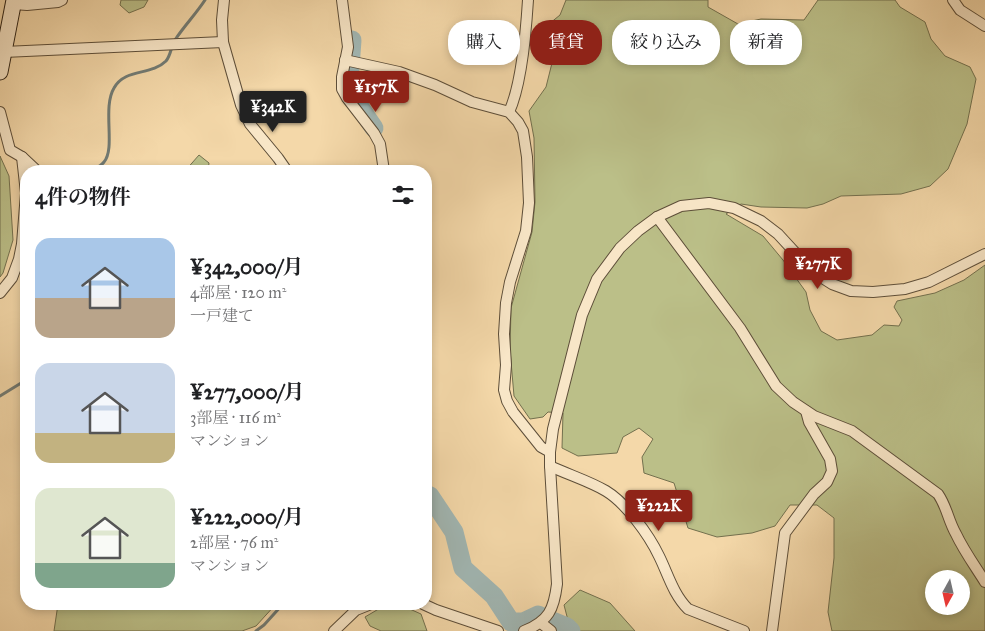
<!DOCTYPE html>
<html lang="ja">
<meta charset="utf-8">
<style>
body{margin:0;font-family:"IM FELL Great Primer","Noto Serif JP",serif;background:#f2f2f2;color:#202124;height:100vh;display:flex;flex-direction:column;font-size:19px;white-space:nowrap}
*{box-sizing:border-box;margin:0}
p{font-size:16px;color:#757577}
.icon{flex:none;width:28px;height:28px;fill:none;stroke:currentColor;stroke-width:2;stroke-linecap:round;stroke-linejoin:round}
.map{position:relative;flex:1;overflow:hidden}
.drawer{position:absolute;left:20px;top:165px;width:412px;height:445px;display:flex;flex-direction:column;background:#fff;border-radius:20px;box-shadow:0 2px 8px #0003}
.drawer>*{flex:none}
.top-card{position:absolute;left:448px;top:20px;width:462px;height:45px;display:flex;gap:10px}
.needle{width:32px;rotate:188deg}
.fabs{position:absolute;left:925px;top:570px;display:grid;gap:10px}
.fabs a{display:grid;place-items:center;width:45px;height:45px;border-radius:50%;background:#fff;box-shadow:0 2px 8px #0003;font-size:25px}
.price{position:absolute;translate:-50% -42px;padding:0 11px;border-radius:5px;background:#8f2418;color:#fff;font-size:16px;line-height:32px;filter:drop-shadow(0 1px 2px #0008)}
.price::after{content:'';position:absolute;left:50%;top:30px;width:15px;height:11px;margin-left:-8px;background:inherit;clip-path:polygon(0 0,100% 0,50% 100%)}
.price.current{background:#222;color:#fff}
ul{padding:0;list-style:none}
li{display:flex;align-items:center;gap:15px;height:125px;padding:0 15px}
li span{display:grid;place-items:center;flex:none;width:140px;height:100px;border-radius:15px;color:#555}
li>.icon{margin-inline-start:auto}
span .icon{width:60px;height:60px;fill:#fffc;stroke-width:1}
li b{font-size:21px}
h2{display:flex;justify-content:space-between;align-items:center;height:60px;padding:0 15px;font-size:21px}
.tag{padding:0 18px;border-radius:20px;background:#fff;box-shadow:0 2px 8px #0003;font-size:18px;line-height:45px}
.tag.current{background:#8f2418;color:#fff}
.map>svg:first-child{display:block}
.green{fill:#bbbf88;stroke:#73704e;fill-rule:evenodd}
.lines{fill:none;stroke-linecap:round;stroke-linejoin:round}
.stream{stroke:#727b74;stroke-width:3}
.river{stroke:#a1b7b4;stroke-width:19}
.street-casing{stroke:#5d4e39;stroke-width:12}
.secondary-casing{stroke:#2b2014;stroke-width:17}
.street{stroke:#f8e6c7;stroke-width:10}
.secondary{stroke:#f8e6c7;stroke-width:15}
</style>
<div class="map">
<svg width="985" height="631" viewBox="0 0 985 631">
<rect width="100%" height="100%" fill="#f4d8a9"/>
<filter id="stains"><feTurbulence type="fractalNoise" baseFrequency=".004" numOctaves="4"/><feColorMatrix values="0 0 0 0 .2 0 0 0 0 .09 0 0 0 0 .02 0 0 0 .5 -.17"/></filter>
<radialGradient id="worn" r=".72"><stop offset=".6" stop-color="#630" stop-opacity="0"/><stop offset="1" stop-color="#630" stop-opacity=".3"/></radialGradient>
<!-- green -->
<g class="green">
<polygon points="121,0 148,0 144,7 129,13 120,5"/>
<path d="M566,0H708V7L738,24L761,19L804,20L818,0H895L900,7L925,22L931,39L945,56L970,67L976,79L967,124L948,169L930,186L901,194L841,196L823,204L807,208L761,207L741,204L726,214L763,236L783,260L806,292L810,310L821,331L837,340L872,335L884,325L899,326L902,320L894,307L897,301L935,293L964,280L985,265V631H832L828,612L834,558V518L817,505H790L775,526L752,533L717,537L688,528L674,483L644,473L642,457L653,439L639,428L623,437L617,453L578,456L562,448L563,413L548,412L543,417L530,419L514,396L510,350L511,308L532,232L535,202L534,138L529,111L546,87L552,63L549,24L560,15ZM934,579H961V606H934Z"/>
<polygon points="199,155 209,163 208,171 185,171"/>
<polygon points="0,156 9,176 13,240 3,273 0,277"/>
<polygon points="580,590 610,603 635,631 574,631 570,628 564,605"/>
<polygon points="58,604 276,604 256,626 242,631 54,631"/>
<polygon points="403,606 421,614 427,631 381,631 370,626 365,617 382,607"/>
</g>
<g class="lines">
<!-- stream -->
<g class="stream">
<path d="M92,171C95,169 101,166 104,162C116,148 102,108 114,88C125,68 151,76 166,61C171,55 171,46 175,40C184,26 196,14 205,0"/>
<polyline points="0,396 26,380"/>
<polyline points="256,631 264,625 283,604"/>
</g>
<!-- river -->
<g class="river">
<polyline points="352,40 349,81 351,94 374,128"/>
<polyline points="426,494 430,496 454,532 463,568 494,596 511,622 523,622 538,615 567,627 571,631"/>
</g>
<defs>
<g id="street">
<polyline points="224,0 222,20 223,42 241,105 250,124 278,158 287,171"/>
<polyline points="342,0 348,47 342,77 342,89 347,98 374,133 380,144 384,171"/>
<polyline points="953,0 960,10 985,26"/>
<polyline points="14,4 27,5 58,2 62,0"/>
<polyline points="4,52 223,42"/>
<polyline points="345,60 399,72 435,85 472,102 509,112 518,122 523,131 527,157 529,203 526,231 510,282 506,303 504,334 506,365 504,390 507,401 513,412 541,447 550,452"/>
<polyline points="0,112 10,150 22,157 37,171"/>
<path d="M509,112C522,84 526,32 528,0"/>
<polyline points="50,171 57,171"/>
<path d="M657,217L740,328L776,386L793,402L814,416L852,431L938,494C947,507 948,520 956,534C964,551 975,566 985,582"/>
<polyline points="0,293 12,278 19,259 22,244 26,193 22,157"/>
<path d="M550,466C569,475 589,481 606,491C626,503 649,535 659,556C668,574 673,594 688,609L744,631"/>
<polyline points="423,604 436,610 498,631"/>
<polyline points="541,623 551,631"/>
<polyline points="334,631 356,610 371,604"/>
<path d="M524,631C549,621 554,609 557,584L550,466V452L553,429L582,315L597,279L620,248L638,231L657,217L681,206L709,203L734,208L761,221L778,234L813,272L832,284L851,291L873,292L905,289L929,282L985,254"/>
<polyline points="772,631 785,533 814,494 827,482 832,471 830,459 809,422 806,411"/>
</g>
<polyline id="secondary" points="0,72 14,0"/>
</defs>
<!-- street casing -->
<use href="#street" class="street-casing"/>
<!-- secondary casing -->
<use href="#secondary" class="secondary-casing"/>
<!-- street -->
<use href="#street" class="street"/>
<!-- secondary -->
<use href="#secondary" class="secondary"/>
</g>
<rect width="100%" height="100%" filter="url(#stains)"/>
<rect width="100%" height="100%" fill="url(#worn)"/>
</svg>
<div class="fabs">
<a><svg class="needle" viewBox="-14 -14 28 28"><path d="M0-13l5 13h-10z" fill="#e53935"/><path d="M0 13l5-13h-10z" fill="#757577"/></svg></a>
</div>
<b class="price" style="left:376px;top:113px">¥157K</b>
<b class="price current" style="left:273px;top:133px">¥342K</b>
<b class="price" style="left:818px;top:290px">¥277K</b>
<b class="price" style="left:659px;top:532px">¥222K</b>
<div class="top-card">
<a class="tag">購入</a>
<a class="tag current">賃貸</a>
<a class="tag">絞り込み</a>
<a class="tag">新着</a>
</div>
<section class="drawer">
<h2>4件の物件<svg class="icon" aria-label="filters" viewBox="0 0 24 24"><path d="M4 7h16M4 17h16"/><circle cx="9" cy="7" r="2"/><circle cx="15" cy="17" r="2"/></svg></h2>
<ul>
<li><span style="background:linear-gradient(#a9c7e8 60%,#b9a48a 0)"><svg class="icon" aria-label="home" viewBox="0 0 24 24"><path d="M3 11l9-7 9 7M6 9v11h12V9"/></svg></span><div><b>¥342,000/月</b><p>4部屋 · 120 m²</p><p>一戸建て</p></div></li>
<li><span style="background:linear-gradient(#c9d6e8 70%,#c2b280 0)"><svg class="icon" aria-label="home" viewBox="0 0 24 24"><path d="M3 11l9-7 9 7M6 9v11h12V9"/></svg></span><div><b>¥277,000/月</b><p>3部屋 · 116 m²</p><p>マンション</p></div></li>
<li><span style="background:linear-gradient(#dfe7d0 75%,#7fa58c 0)"><svg class="icon" aria-label="home" viewBox="0 0 24 24"><path d="M3 11l9-7 9 7M6 9v11h12V9"/></svg></span><div><b>¥222,000/月</b><p>2部屋 · 76 m²</p><p>マンション</p></div></li>
</ul>
</section>
</div>
